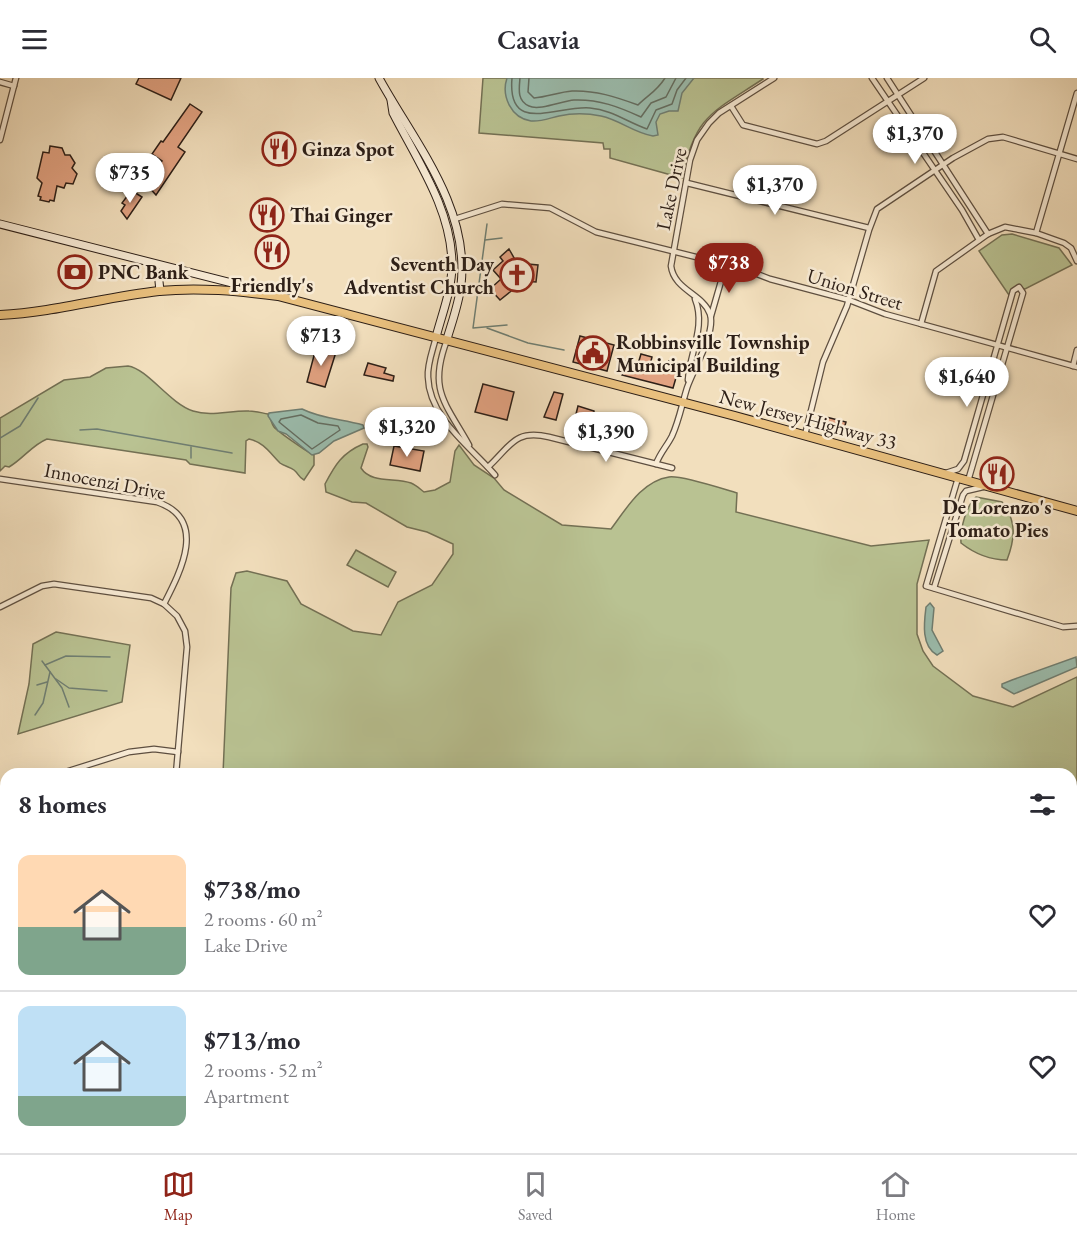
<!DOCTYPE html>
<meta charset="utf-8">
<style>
body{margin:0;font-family:"EB Garamond",serif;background:#f7f7f7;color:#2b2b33;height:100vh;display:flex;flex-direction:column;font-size:22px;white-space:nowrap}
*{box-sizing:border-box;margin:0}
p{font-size:20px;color:#7c7c81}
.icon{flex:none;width:33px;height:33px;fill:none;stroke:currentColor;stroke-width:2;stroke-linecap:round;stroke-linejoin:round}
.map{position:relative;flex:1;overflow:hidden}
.details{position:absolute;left:0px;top:690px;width:1077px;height:386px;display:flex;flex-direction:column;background:#fff;border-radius:18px 18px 0 0;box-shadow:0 6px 24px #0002}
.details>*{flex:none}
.price{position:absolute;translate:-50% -51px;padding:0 14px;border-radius:21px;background:#fff;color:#222;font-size:20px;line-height:39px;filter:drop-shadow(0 2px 3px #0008)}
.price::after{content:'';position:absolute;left:50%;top:36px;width:18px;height:14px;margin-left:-9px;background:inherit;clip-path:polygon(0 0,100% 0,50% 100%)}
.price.selected{background:#8f2418;color:#fff}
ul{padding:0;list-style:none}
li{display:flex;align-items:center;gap:18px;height:150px;padding:0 18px}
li+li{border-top:2px solid #e1e1e2}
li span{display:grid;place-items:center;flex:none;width:168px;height:120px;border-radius:12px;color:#555}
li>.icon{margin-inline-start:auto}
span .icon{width:72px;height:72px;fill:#fffc;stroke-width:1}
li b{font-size:26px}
h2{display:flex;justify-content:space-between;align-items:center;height:72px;padding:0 18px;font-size:26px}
header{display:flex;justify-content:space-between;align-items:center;height:78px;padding:0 18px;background:#fff;font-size:27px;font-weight:600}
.menu{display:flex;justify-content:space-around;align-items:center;height:84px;border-top:2px solid #e1e1e2;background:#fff;font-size:16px;color:#7c7c81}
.menu a{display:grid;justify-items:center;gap:3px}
.menu .selected{color:#8f2418}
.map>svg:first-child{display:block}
.green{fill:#b9c292;stroke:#737054;stroke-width:1.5}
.water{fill:#9bbdae;stroke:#6f7e72;stroke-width:1.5}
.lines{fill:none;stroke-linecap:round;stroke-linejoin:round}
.shore{stroke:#646e62;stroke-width:1.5}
.stream{stroke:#6f7e72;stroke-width:1.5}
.building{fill:#e2a281;stroke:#2d1f17;stroke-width:1.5}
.street-casing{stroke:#5e4f40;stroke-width:7}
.secondary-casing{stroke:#2d1f17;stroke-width:9}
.primary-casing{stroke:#2d1f17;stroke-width:10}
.street{stroke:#f7ead4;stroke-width:4.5}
.secondary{stroke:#f7ead4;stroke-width:7}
.primary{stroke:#e9c07e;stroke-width:8}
.labels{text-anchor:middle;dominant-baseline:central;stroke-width:5;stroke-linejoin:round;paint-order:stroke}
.poi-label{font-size:20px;font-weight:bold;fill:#2d1f17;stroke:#f7ead4;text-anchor:start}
.street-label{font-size:20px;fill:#2d1f17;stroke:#f7ead4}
</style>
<header><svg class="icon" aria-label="menu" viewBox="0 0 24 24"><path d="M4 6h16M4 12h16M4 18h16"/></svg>Casavia<svg class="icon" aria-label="search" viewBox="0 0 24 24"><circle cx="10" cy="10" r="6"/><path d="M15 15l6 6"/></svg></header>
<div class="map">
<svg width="1077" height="1075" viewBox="0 0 1077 1075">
<rect width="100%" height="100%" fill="#f2dfbd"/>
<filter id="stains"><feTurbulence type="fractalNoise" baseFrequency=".00333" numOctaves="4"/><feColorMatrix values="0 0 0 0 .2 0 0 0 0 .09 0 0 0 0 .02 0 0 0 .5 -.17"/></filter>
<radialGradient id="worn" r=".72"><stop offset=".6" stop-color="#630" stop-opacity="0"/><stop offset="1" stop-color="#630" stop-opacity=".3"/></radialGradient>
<!-- green -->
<g class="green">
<path d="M483,0H762L763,1C713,34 695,37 682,100L610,80V71H604L603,65L479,55Z"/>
<polygon points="1012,156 1059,170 1072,187 1025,211 1016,209 1011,220 979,173 1002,157"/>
<path d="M128,288C148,291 169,325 193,333C211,339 231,332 249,333C255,333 262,335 268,336C271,340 271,345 274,349C277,353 310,376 314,377V387L304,402C298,399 299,396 294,392C290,389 284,388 280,385C269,374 265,365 249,361L246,363L245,395L190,386L186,382L47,361C32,367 23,381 9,389L5,388L0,393V340L64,302L90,299L106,290Z"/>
<path d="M363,366H367L368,369L361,390C371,406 396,399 411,405C416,407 420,411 424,414L435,412L450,404L455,373L459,367L474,387L494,400L504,412L562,447L611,451C626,431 642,403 669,399C681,397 723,411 737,415L736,434L871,468L929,462L917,506V556L923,573L933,588L973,618L1013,629L1077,599V773L1071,779V696H223L231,510L236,495L247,493L287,503L301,526L353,553L381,557L398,524L432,507L453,476V466L427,454L407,449L366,425L352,424L326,414L325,406C335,387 342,375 363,366Z"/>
<path d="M976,419L1002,424C1017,443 1015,461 1007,482C990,482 975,476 961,465C960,451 966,428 976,419Z"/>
<polygon points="356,472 396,494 388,509 347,487"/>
<polygon points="56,554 130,567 122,624 18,656 29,606 33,566"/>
<polygon points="310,1070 994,1070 998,1075 310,1075"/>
</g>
<!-- water -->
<g class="water">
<path d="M507,0H694L682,15L678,33H669L660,36L656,44L658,57L653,58C634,55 620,42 601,38C587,35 572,35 559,38C550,40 540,44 531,43C511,40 501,18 507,0Z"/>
<path d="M302,331C322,341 342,341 363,347L364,350L334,363L319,375L312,377L286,356L278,353L268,338L269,335Z"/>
<path d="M930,525L934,530L932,552L943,573L937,577C921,568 924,545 926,529Z"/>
<polygon points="1076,579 1077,589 1014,616 1002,609 1002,606 1012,602"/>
</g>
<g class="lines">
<!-- shore -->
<g class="shore">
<path d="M512,0C507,58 557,27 590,30C612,32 627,44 647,51L656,32L672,26L677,12L686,0"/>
<path d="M520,0C519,11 517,23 529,28C539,33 562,23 574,22C599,21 619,29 641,39L651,25L666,19L676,0"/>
<path d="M529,0L528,14L534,20C547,19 559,14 572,13C595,12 616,19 638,27C648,17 657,13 665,0"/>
<polygon points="301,337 318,345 338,348 340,352 312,371 279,344 281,341"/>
</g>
<!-- stream -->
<g class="stream">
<polyline points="487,146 473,250 507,247"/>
<polyline points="485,162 502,160"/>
<polyline points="487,250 528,265 564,272"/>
<polyline points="80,352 97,351 232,375"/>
<polyline points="0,360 20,348 38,320"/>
<polyline points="191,369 191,380"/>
<polyline points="42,583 62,610 69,629"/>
<polyline points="45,587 66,578 110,579"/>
<polyline points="56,601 69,610 107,613"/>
<polyline points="37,607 47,604"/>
<polyline points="35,637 43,625 50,594"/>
<polyline points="299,1075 299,1070"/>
</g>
</g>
<!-- building -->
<g class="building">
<polygon points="139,0 181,0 171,22 136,6"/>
<polygon points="190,26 202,34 178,69 185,74 156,117 146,106 162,83 152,76 161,63 163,64"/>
<polygon points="50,68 62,70 65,77 70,77 75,85 72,90 77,96 73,106 66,105 64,110 57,108 54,123 50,122 49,124 40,122 41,119 38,118 42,105 37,100 43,74 49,75"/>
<polygon points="134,114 142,119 127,141 121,133 125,127 122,125 128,117 131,119"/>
<polygon points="509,171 517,185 538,187 536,204 508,202 515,210 500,222 490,211 501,201 493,192 503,183 500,179"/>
<polygon points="75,184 82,186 81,192 88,196 87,202 78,204 63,197 65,190 74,190"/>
<polygon points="580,258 614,267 607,293 573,284"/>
<polygon points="316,270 336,274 325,309 307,304"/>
<polygon points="641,276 652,279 650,287 667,291 669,283 680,286 673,310 622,297 626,283 638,286"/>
<polygon points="368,285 386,290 384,295 394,298 393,303 364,297"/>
<polygon points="483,306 514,314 507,342 475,334"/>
<polygon points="554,314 563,316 556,342 544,339"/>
<polygon points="578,328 594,333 593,344 591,344 589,352 573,348"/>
<polygon points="826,339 846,344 843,354 824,349"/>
<polygon points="394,368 424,373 420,393 390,387"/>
</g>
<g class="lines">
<defs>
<g id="street">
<polyline points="872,0 962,132 979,162"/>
<polyline points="887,0 988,156"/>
<polyline points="0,4 14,8"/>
<polyline points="731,28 743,47 817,66 826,63 924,0"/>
<polyline points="0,62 16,0"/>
<polyline points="687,105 869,150"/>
<polyline points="455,141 502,126 550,130 596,154 744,191 770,201 849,222 885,236 1077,289"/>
<polyline points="1036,155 1077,15"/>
<polyline points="711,238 726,186"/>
<polyline points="921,246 936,193 988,156 1005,149 1036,155 1064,165 1071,170 1077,183"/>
<path d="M436,259C433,272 427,286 428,299C429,340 471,369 495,397"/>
<path d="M447,262C428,312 445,324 469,367"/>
<polyline points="1073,288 1077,272"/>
<path d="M688,302C690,274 706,248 695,221"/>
<polyline points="805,357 823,284 847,228 869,152 877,131 953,80 988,61 1003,59 1077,81"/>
<path d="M656,386C660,375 667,368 672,358C679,343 682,326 687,310C693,292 716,255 710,236C703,216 674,212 671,188L690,82L697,62L709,45L719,35L774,0"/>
<path d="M488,389C511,368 514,351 549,359L672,390"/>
<polyline points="946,395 958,391 964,383 1013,213 1019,209 1023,215 968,403"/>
<polyline points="958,400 926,508 1063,549 1077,548"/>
<path d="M0,401L157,424C208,441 181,493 164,526"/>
<polyline points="934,510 963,417 966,413 983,409"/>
<polyline points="0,529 42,508 54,506 151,520 164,526 177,538 185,553 187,569 176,696"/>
<polyline points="59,696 129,674 154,671 178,674"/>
<polyline points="0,732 6,728"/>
<polyline points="1071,741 1077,735"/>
<polyline points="0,764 6,772"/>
<polyline points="0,843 6,837"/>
<polyline points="0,911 6,913"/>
<polyline points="1071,952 1077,955"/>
<polyline points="1071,978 1077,982"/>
<polyline points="1071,1003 1077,1007"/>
<polyline points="0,1005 6,1006"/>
<polyline points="1071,1030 1077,1034"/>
<polyline points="1071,1061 1077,1065"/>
<polyline points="1035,1070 1044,1075"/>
<polyline points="101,1075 106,1070"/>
<polyline points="248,1075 249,1070"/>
</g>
<g id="secondary">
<path d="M379,0C414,64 470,129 461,207C459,225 452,244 447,261"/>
<path d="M391,22L393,35C417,82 452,132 452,187C452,211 442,236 436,259"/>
<polyline points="0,146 267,214"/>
<polyline points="150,186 158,194 160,213"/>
</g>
<path id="primary" d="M0,237C56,234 105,219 159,213C199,209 239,213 278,218L735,338L1077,433"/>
</defs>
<!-- street casing -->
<use href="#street" class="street-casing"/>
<!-- secondary casing -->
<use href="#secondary" class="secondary-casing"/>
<!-- primary casing -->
<use href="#primary" class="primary-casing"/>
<!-- street -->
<use href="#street" class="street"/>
<!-- secondary -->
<use href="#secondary" class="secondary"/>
<!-- primary -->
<use href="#primary" class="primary"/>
</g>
<!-- icons -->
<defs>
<symbol id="restaurant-ring" viewBox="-11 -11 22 22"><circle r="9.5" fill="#f7ead4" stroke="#8f2418" stroke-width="1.5"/><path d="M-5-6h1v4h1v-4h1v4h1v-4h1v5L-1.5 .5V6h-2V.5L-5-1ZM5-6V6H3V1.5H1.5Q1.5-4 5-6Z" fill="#8f2418"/></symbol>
<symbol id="bank-ring" viewBox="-11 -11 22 22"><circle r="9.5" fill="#f7ead4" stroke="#8f2418" stroke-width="1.5"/><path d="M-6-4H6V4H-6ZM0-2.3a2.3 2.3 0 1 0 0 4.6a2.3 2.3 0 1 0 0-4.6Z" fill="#8f2418"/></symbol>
<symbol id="church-ring" viewBox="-11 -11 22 22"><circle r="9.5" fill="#f7ead4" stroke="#8f2418" stroke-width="1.5"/><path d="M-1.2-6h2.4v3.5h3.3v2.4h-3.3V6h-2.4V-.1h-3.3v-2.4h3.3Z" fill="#8f2418"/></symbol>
<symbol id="civic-ring" viewBox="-11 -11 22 22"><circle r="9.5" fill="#f7ead4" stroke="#8f2418" stroke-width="1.5"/><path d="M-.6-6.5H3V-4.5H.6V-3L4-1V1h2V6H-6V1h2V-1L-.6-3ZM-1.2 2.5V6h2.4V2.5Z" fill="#8f2418"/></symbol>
</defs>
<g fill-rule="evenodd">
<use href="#restaurant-ring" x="260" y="52" width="38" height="38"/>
<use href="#restaurant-ring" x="248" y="118" width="38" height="38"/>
<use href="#restaurant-ring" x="253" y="155" width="38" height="38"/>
<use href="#bank-ring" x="56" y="175" width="38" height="38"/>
<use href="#church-ring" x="498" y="178" width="38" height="38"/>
<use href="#civic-ring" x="574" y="256" width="38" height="38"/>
<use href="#restaurant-ring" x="978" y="377" width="38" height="38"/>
</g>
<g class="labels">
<!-- poi labels -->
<g class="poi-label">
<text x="302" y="71">Ginza Spot</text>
<text x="290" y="137">Thai Ginger</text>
<text x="494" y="186" text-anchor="end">Seventh Day<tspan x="494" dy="23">Adventist Church</tspan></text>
<text x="98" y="194">PNC Bank</text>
<text x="272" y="207" text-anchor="middle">Friendly's</text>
<text x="616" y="264">Robbinsville Township<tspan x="616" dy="23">Municipal Building</tspan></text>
<text x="997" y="429" text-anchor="middle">De Lorenzo's<tspan x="997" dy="23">Tomato Pies</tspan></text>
</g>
<!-- street labels -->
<g class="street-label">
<text transform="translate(671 111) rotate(-78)">Lake Drive</text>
<text transform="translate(855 211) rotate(17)">Union Street</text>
<text transform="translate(808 341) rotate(15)">New Jersey Highway 33</text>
<text transform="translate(105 403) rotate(11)">Innocenzi Drive</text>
</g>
</g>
<rect width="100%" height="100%" filter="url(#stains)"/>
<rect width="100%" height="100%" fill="url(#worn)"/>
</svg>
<b class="price" style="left:915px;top:87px">$1,370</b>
<b class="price" style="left:130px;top:126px">$735</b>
<b class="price" style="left:775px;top:138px">$1,370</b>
<b class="price selected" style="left:729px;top:216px">$738</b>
<b class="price" style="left:321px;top:289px">$713</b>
<b class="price" style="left:967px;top:330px">$1,640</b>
<b class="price" style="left:407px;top:380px">$1,320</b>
<b class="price" style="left:606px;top:385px">$1,390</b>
<section class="details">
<h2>8 homes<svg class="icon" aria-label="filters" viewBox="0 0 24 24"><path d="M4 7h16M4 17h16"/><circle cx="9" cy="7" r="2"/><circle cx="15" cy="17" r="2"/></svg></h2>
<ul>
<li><span style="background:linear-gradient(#ffd9b3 60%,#7fa58c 0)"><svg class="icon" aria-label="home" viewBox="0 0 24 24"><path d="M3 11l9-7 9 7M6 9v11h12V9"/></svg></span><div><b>$738/mo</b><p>2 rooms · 60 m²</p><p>Lake Drive</p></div><svg class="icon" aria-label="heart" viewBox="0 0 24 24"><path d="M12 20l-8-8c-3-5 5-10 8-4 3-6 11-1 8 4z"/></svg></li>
<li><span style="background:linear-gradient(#bfe0f5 75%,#7fa58c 0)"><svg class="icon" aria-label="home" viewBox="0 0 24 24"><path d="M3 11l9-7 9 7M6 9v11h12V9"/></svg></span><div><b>$713/mo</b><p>2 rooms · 52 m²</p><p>Apartment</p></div><svg class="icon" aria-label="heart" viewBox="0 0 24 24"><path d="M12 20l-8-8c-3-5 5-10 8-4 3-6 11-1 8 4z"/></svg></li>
</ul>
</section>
</div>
<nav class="menu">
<a class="selected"><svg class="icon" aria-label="map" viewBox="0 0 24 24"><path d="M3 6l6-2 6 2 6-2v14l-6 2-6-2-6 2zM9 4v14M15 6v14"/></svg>Map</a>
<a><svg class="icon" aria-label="saved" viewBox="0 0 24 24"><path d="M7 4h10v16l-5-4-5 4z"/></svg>Saved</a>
<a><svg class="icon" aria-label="home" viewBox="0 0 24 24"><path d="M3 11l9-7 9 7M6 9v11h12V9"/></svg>Home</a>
</nav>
